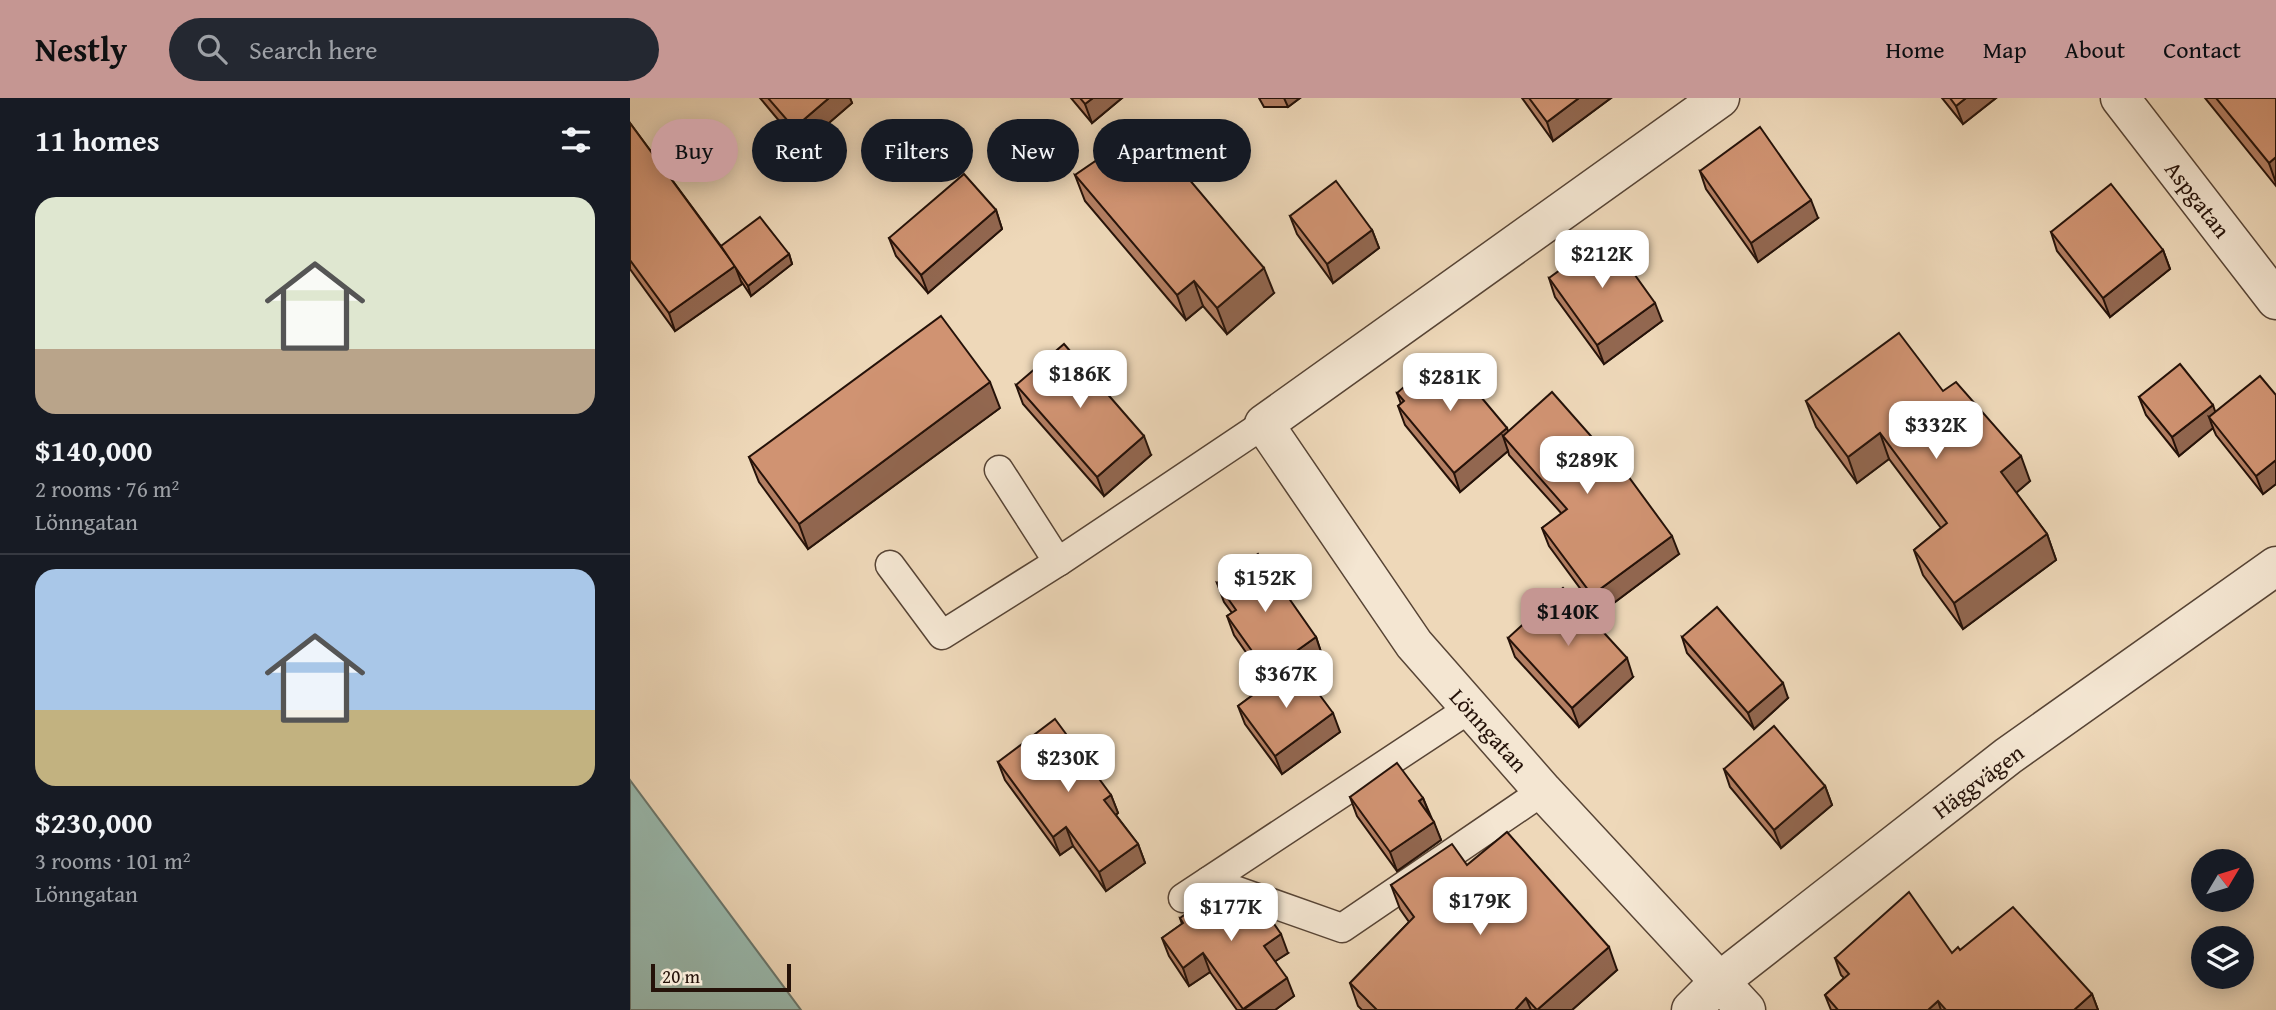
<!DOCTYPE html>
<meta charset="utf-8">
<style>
body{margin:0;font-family:"Gentium Book Plus",serif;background:#242831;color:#f1f3f6;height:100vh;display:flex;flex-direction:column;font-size:26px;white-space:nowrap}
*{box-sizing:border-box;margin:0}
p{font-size:23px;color:#9ea1a6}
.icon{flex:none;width:38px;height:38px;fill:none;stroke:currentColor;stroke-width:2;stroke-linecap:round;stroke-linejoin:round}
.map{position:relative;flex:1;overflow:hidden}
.details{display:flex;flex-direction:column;background:#171b24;width:630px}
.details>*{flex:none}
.banner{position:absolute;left:21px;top:21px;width:665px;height:63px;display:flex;gap:14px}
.needle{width:46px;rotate:52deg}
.tools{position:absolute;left:1561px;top:751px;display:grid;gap:14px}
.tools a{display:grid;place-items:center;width:63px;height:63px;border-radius:50%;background:#171b24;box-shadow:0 4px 18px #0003;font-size:35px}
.scale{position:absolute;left:21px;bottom:18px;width:140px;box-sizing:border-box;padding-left:7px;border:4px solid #251209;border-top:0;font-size:19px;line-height:24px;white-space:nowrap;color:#251209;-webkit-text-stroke:5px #f4e6d2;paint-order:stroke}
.price{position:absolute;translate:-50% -60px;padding:0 16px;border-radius:14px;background:#fff;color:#222;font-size:23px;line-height:46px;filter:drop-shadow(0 2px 4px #0008)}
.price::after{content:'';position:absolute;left:50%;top:42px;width:21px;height:16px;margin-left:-10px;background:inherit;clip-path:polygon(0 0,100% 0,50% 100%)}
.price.active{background:#c59692;color:#111}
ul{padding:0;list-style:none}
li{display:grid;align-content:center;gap:14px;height:371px;padding:0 35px}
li+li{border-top:2px solid #363941}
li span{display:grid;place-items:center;height:217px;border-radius:21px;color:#555}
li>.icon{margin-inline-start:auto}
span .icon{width:126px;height:126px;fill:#fffc;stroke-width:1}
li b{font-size:30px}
h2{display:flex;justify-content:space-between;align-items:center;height:84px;padding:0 35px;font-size:30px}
.tag{padding:0 24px;border-radius:32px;background:#171b24;box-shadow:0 4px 18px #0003;font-size:24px;line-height:63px}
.tag.active{background:#c59692;color:#111}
header{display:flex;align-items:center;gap:42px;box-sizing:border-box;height:98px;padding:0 35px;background:#c59692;color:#111}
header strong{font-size:33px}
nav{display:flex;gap:38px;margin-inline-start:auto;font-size:24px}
.search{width:490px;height:63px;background:#242831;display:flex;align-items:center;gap:18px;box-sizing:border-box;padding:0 24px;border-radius:38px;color:#9ea1a6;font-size:26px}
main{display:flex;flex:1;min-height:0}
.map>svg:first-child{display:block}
.water{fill:#99baaf;stroke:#6b776d;stroke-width:2}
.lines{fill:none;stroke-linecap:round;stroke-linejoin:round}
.service-casing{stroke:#574435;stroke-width:31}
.minor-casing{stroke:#574435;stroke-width:41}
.service{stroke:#f4e6d2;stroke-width:28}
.minor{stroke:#f4e6d2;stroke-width:38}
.wall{fill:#b37e62;stroke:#251209;stroke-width:2}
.shaded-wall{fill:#926750;stroke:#251209;stroke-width:2}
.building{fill:#d09372;stroke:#251209;stroke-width:2}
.labels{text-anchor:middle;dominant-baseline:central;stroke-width:5;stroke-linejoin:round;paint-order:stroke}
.street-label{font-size:23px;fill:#251209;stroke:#f4e6d2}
</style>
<header>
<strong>Nestly</strong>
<div class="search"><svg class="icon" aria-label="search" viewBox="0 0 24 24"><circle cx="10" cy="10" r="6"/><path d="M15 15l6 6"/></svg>Search here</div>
<nav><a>Home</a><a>Map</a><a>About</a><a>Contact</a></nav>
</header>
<main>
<section class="details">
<h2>11 homes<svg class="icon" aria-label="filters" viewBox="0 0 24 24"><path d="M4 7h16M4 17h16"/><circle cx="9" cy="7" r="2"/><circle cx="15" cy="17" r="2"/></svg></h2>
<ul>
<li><span style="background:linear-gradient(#dfe7d0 70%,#b9a48a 0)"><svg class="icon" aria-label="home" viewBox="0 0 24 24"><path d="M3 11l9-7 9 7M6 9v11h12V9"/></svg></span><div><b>$140,000</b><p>2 rooms · 76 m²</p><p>Lönngatan</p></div></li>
<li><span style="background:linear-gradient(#a9c7e8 65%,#c2b280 0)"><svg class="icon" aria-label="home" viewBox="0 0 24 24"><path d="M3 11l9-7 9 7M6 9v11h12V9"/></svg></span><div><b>$230,000</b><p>3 rooms · 101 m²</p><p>Lönngatan</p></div></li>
</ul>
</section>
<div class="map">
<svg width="1646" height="912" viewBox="0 0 1646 912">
<rect width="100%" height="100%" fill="#eed8b9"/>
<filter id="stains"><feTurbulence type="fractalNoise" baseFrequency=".00286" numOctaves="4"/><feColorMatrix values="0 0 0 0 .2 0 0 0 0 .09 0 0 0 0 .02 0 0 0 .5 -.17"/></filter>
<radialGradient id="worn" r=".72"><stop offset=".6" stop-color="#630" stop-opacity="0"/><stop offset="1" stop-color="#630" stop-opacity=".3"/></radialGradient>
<!-- water -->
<polygon class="water" points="0,682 171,912 0,912"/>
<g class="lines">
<defs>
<g id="service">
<polyline points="369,372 428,464"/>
<polyline points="260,467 312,537 428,464 634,326"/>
<polyline points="579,783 712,830 913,693"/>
<polyline points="553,800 839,611"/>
</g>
<g id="minor">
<polyline points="1090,0 634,326 784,546 913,693 1116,912"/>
<polyline points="1490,0 1646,202"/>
<polyline points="1061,912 1090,883 1378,658 1646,468"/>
</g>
</defs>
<!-- service casing -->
<use href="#service" class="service-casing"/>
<!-- minor casing -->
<use href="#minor" class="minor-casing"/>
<!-- service -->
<use href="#service" class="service"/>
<!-- minor -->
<use href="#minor" class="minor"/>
</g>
<!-- wall -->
<g class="wall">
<polygon points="130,0 220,0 222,5 171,49"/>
<polygon points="441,0 492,0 462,25"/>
<polygon points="629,0 670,0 658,9 634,9"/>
<polygon points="892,0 981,0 923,43"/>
<polygon points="1312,0 1366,0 1333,26"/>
<polygon points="1575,0 1646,0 1646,88"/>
<polygon points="0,25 91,148 159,156 162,166 121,198 111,183 112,186 45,233 0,171"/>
<polygon points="1070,73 1188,120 1128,164 1076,91"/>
<polygon points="445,77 644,195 597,236 573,208 556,222 455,103"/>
<polygon points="366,112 372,131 298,195 266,158 259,140"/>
<polygon points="660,118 742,132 749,150 703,185 667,136"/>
<polygon points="1421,134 1533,152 1540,171 1480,219 1427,153"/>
<polygon points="919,180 1032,223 974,266 925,199"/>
<polygon points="386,287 521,357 474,398 393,306"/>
<polygon points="1313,293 1400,383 1386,395 1417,436 1426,462 1333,531 1293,477 1284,452 1311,430 1259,361 1227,385 1186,329 1176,303"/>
<polygon points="767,295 878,333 1049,456 969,516 919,448 912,430 932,416 879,357 878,353 830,394 775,327 768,308 771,306"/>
<polygon points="1646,297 1646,386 1633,396 1586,337 1583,330 1549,358 1516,317 1509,299 1585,314"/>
<polygon points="370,310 178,451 129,384 119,359"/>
<polygon points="587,485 686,539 692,557 672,572 710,634 652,676 615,626 608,608 638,586 604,537 597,518 602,515 594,504"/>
<polygon points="1052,539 1158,600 1124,631 1057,555"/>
<polygon points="878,540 1003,579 949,629 885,559"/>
<polygon points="368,664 481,697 488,715 486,717 508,746 515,765 476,793 443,748 430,757 375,682"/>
<polygon points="1094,671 1195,688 1202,707 1151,750 1100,689"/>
<polygon points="720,699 793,700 811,742 767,773 727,718"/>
<polygon points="837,767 987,872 942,912 732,912 728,908 720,885 779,824 770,811 761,787"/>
<polygon points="550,820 658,855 645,863 664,898 645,912 607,912 580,874 559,888 539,858 532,840 552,826"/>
<polygon points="1330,852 1462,896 1468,912 1201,912 1195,897 1214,880 1211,877 1205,860 1322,855"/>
</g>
<!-- shaded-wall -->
<g class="shaded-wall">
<polygon points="199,0 220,0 222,5 171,49 164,30"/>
<polygon points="463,0 492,0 462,25 455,6"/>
<polygon points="654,0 670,0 658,9"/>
<polygon points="949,0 981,0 923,43 917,24"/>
<polygon points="1336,0 1366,0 1333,26 1326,8"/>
<polygon points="1646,59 1646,85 1639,65"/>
<polygon points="1181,102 1188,120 1128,164 1121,145"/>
<polygon points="366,112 372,131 298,195 291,177"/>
<polygon points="742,132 749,150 703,185 697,166"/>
<polygon points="1533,152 1540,171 1480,219 1473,200"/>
<polygon points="159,156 162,166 121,198 118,188"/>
<polygon points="105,168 112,186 45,233 39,215"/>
<polygon points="634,170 644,195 597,236 587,210"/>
<polygon points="564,183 573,208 556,222 547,197"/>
<polygon points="1025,205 1032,223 974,266 967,247"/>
<polygon points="360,284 370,310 178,451 169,426"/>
<polygon points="1583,307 1589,325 1579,319 1583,330 1549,358 1542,339"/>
<polygon points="877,330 884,348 873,338 878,353 830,394 824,375"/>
<polygon points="1250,335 1259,361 1227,385 1218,359"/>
<polygon points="514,338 521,357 474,398 467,379"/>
<polygon points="1391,358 1400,383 1380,400 1371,374"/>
<polygon points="1646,362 1646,386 1633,396 1626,378"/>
<polygon points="1417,436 1426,462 1333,531 1324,505"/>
<polygon points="1042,438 1049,456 969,516 962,497"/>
<polygon points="686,539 692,557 643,592 637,574"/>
<polygon points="997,560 1003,579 949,629 942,610"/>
<polygon points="1153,585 1158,600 1124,631 1118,615"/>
<polygon points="703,615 710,634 652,676 645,658"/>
<polygon points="1195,688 1202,707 1151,750 1144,732"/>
<polygon points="481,697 488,715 481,720 474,702"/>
<polygon points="793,700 800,718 789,703"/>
<polygon points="804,724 811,742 767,773 760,754"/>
<polygon points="436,729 443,748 430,757 423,739"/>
<polygon points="508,746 515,765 476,793 469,774"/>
<polygon points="651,836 658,855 641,866 634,848"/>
<polygon points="979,849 987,872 942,912 907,912"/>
<polygon points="573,855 580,874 559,888 553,870"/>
<polygon points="657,880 664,898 645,912 613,912"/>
<polygon points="1462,896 1468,912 1444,912"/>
<polygon points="896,900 901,912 885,912"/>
<polygon points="1308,903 1311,912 1298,912"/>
</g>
<!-- building -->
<g class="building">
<polygon points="138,0 199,0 164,30"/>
<polygon points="450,0 463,0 455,6"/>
<polygon points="899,0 949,0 917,24"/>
<polygon points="1320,0 1336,0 1326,8"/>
<polygon points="1586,0 1646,0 1646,59 1639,65"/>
<polygon points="0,25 105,168 39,215 0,162"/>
<polygon points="515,29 634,170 587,210 564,183 547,197 445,77"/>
<polygon points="1130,29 1181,102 1121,145 1070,73"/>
<polygon points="334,76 366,112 291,177 259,140"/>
<polygon points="706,83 742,132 697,166 660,118"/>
<polygon points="1481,86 1533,152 1473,200 1421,134"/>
<polygon points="130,119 159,156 118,188 91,148"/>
<polygon points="977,138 1025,205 967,247 919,180"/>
<polygon points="311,218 360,284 169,426 119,359"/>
<polygon points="1269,235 1313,293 1326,284 1391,358 1371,374 1417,436 1324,505 1284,452 1317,425 1250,335 1218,359 1176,303"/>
<polygon points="434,246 514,338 467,379 386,287"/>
<polygon points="811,257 817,264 820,262 877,330 824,375 768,308 774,303 767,295"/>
<polygon points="1550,266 1583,307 1542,339 1509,299"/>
<polygon points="1630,278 1646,297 1646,362 1626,378 1579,319"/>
<polygon points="922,294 975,354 979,352 1042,438 962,497 912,430 937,411 873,338"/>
<polygon points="628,456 686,539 637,574 597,518 606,512 587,485"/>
<polygon points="933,490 997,560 942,610 878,540"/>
<polygon points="1087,509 1153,585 1118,615 1052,539"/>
<polygon points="666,565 703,615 645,658 608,608"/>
<polygon points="425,621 481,697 474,702 508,746 469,774 436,729 423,739 368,664"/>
<polygon points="1144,628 1195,688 1144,732 1094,671"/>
<polygon points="767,665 793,700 789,703 804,724 760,754 720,699"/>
<polygon points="877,734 979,849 907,912 896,900 885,912 747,912 720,885 784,819 761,787 822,746 837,767"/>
<polygon points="593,789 627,801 651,836 634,848 657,880 613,911 573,855 553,870 532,840 553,825 550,820"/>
<polygon points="1279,794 1322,855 1328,849 1330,852 1383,809 1462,896 1444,912 1316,912 1308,903 1298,912 1208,912 1195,897 1219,876 1205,860"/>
</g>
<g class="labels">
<!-- street labels -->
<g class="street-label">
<text transform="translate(1568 101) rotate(52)">Aspgatan</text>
<text transform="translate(859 632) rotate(48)">Lönngatan</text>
<text transform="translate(1348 683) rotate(-37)">Häggvägen</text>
</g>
</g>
<rect width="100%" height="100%" filter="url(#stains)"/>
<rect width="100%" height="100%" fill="url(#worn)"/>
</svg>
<div class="tools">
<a><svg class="needle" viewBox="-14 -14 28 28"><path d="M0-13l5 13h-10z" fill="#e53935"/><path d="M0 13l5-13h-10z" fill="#9ea1a6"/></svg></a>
<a><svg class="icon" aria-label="layers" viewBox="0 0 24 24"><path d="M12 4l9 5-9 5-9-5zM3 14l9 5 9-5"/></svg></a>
</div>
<div class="scale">20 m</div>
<b class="price" style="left:972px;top:192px">$212K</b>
<b class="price" style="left:450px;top:312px">$186K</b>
<b class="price" style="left:820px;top:315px">$281K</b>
<b class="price" style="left:1306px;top:363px">$332K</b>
<b class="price" style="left:957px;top:398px">$289K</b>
<b class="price" style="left:635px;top:516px">$152K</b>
<b class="price active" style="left:938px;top:550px">$140K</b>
<b class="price" style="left:656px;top:612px">$367K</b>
<b class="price" style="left:438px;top:696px">$230K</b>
<b class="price" style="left:850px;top:839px">$179K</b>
<b class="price" style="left:601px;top:845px">$177K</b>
<div class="banner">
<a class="tag active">Buy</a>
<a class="tag">Rent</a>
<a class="tag">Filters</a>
<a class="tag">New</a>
<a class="tag">Apartment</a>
</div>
</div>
</main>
